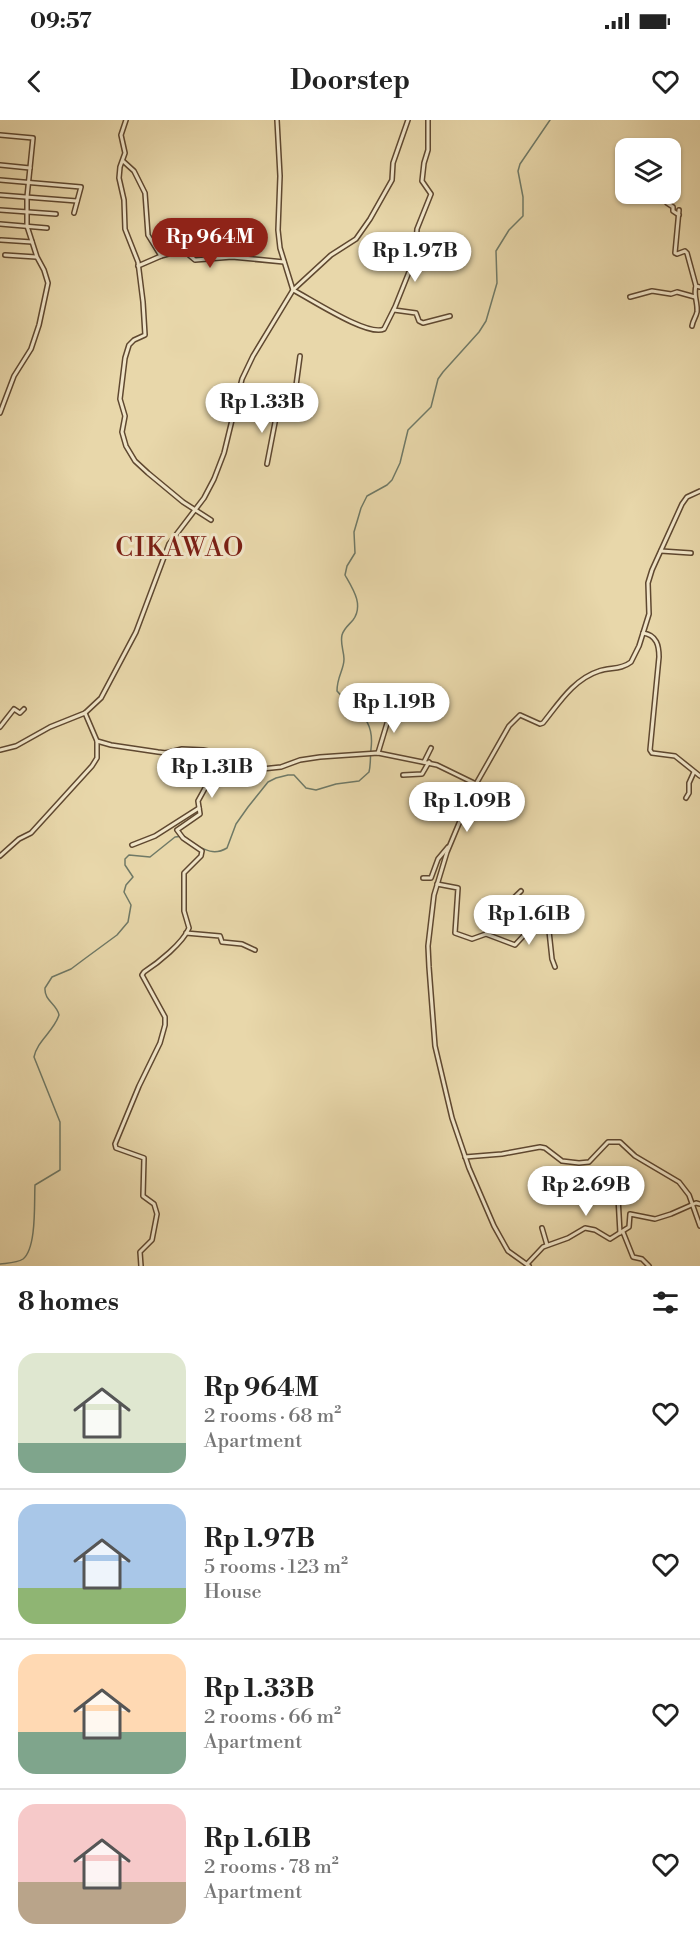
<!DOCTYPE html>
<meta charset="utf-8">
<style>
body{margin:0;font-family:"Libre Bodoni",serif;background:#f6f6f6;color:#222;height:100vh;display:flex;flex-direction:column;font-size:22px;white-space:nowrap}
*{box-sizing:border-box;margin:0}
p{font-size:20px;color:#767676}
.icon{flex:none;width:33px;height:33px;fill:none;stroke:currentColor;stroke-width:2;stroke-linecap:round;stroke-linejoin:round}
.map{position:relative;height:1146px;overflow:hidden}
.panel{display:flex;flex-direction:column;background:#fff;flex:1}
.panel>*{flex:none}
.buttons{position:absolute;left:615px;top:18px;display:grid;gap:12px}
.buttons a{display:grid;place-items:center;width:66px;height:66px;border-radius:12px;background:#fff;box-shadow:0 2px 4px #0004;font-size:30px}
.price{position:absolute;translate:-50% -51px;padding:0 14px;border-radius:21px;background:#fff;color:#222;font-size:20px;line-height:39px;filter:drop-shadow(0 2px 3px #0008)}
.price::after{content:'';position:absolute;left:50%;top:36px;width:18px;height:14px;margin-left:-9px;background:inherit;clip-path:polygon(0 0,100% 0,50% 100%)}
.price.on{background:#8f2418;color:#fff}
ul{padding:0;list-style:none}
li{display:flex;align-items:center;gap:18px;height:150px;padding:0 18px}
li+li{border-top:2px solid #e0e0e0}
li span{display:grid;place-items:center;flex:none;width:168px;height:120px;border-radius:18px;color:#555}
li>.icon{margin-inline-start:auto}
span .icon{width:72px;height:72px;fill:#fffc;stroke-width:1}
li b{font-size:26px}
h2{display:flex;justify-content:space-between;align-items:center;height:72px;padding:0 18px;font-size:26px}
.status{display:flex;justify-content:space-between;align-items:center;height:42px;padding:0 30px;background:#fff;direction:ltr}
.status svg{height:16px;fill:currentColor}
header{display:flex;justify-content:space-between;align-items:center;height:78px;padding:0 18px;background:#fff;font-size:27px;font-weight:700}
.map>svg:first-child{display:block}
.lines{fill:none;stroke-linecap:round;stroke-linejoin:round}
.stream{stroke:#6f7966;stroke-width:1.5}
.street-casing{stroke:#5f4830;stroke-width:6}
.street{stroke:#f0e5c8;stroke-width:3}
.labels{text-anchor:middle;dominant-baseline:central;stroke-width:6;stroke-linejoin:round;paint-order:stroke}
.quarter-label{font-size:26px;letter-spacing:1.5px;fill:#7a1f14;stroke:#f0e5c8}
</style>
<div class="status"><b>09:57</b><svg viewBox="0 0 49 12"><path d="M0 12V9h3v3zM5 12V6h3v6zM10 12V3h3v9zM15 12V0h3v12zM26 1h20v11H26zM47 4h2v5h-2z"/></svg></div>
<header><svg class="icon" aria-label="back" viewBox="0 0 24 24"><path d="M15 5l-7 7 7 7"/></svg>Doorstep<svg class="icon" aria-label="heart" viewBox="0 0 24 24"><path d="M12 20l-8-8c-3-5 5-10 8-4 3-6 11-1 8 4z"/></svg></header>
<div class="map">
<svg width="700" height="1146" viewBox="0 0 700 1146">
<rect width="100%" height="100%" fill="#e8d7aa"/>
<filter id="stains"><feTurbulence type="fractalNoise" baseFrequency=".00333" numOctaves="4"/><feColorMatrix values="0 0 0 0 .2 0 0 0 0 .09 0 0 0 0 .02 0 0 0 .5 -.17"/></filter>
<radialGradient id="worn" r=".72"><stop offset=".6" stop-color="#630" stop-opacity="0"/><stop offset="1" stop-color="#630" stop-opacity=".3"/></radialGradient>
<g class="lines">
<!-- stream -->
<g class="stream">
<path d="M197,726C208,731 215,735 227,728L236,704L248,687L268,662L276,658L288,655H294L306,668L316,670L336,664L359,661L369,652C371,644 370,637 371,629C375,596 356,593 337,571C337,556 344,550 344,539C344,531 340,524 342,515C344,508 349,505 353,500C364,485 353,469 345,455L347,446L355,433L354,412L361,388L367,376L387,365L392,360L400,343L408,310L431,287L438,259L443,252L479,212L486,201L497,163L496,131L509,110L523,96V77L518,51L520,44L550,0"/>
<path d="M0,1144C7,1143 17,1143 23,1139C37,1128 34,1081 35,1065L60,1050V1002L34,937C37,921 54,911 59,895C57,884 44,881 45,868L52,857L71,849L83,840L117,815L128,802L131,785L124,772L126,765L133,757L125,745V739L129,735L150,737L175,717L184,716L193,723"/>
</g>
<defs>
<g id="street">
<polyline points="126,0 121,15 125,33 120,47 119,58 124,80 125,109 138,142 143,182 145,215 134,220 129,225 125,238 120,279 125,296 122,312 126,326 135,341 148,353 183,382 211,400"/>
<path d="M408,0L393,43L392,60L370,99L356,119L331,135L293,170C311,179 368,217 384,209L395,187L415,137L417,109L431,74L422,61L424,43L428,30V0"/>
<polyline points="0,15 33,18 27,77 27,106 37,137 44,150 48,163 39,205 31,229 14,256 0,293"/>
<polyline points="123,41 134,51 145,73 148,115 161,136"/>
<polyline points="0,45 30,48"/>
<polyline points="0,60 81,67 74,93"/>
<polyline points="0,75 77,81"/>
<polyline points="667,76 667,83 673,87 673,91 679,95"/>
<polyline points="0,90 56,94"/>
<polyline points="679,90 675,133 677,134 685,131 687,133 696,166 700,167"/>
<polyline points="0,104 47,108"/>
<polyline points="1,120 32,122"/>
<polyline points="5,135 36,137"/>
<polyline points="407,139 404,146 410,150"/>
<polyline points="138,146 161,136 183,130 195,140 232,137 284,142"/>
<polyline points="630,177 652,171 671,174 677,172 695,177"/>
<polyline points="394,190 416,193 419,201 423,203 450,196"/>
<path d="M692,206C693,200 696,197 697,192C698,182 693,175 696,166"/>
<polyline points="235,279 293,288 300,236"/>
<polyline points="267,344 278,287"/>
<polyline points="661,431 691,433"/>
<path d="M643,513C657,515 659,526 659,537L650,630L652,633L675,636L700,656"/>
<polyline points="85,593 97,621 111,625 158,632 166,633 182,629 203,630 233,636 262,649 281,647 300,640 320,637 378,633 437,645 476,664"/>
<polyline points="0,607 14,589 20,593 24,589"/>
<polyline points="0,630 16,626 50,607 85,593 101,578 136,512 169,424 204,378 214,359 224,333 242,259 253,236 293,170 280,128 278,110 280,56 277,0"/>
<polyline points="166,633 187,655"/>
<polyline points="378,633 388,600 399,597 414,598"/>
<polyline points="424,642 431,628"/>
<polyline points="403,655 422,654 429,642"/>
<polyline points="686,678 689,673 689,663 694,652"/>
<polyline points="132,725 155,716 199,688"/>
<polyline points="0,736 19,719 31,713 92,646 97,638 97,621"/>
<polyline points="423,758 431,758 438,739 448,727"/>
<polyline points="437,764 458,768 455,813 472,819 486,814 515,825 528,811 549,811 552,839 555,847"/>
<polyline points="186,813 220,816 222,822 242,824 255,830"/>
<polyline points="486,814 493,798 521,771"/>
<polyline points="465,1037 502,1034 540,1027 545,1028 562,1041 579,1043 589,1042 608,1022 620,1022 635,1036 679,1062 689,1075 700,1106"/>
<polyline points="542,1108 547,1125"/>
<polyline points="623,1112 633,1137 642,1139 649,1146"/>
<polyline points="620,1113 618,1077 629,1075"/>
<polyline points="527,1144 543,1127 568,1118 585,1108 595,1110 610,1119 629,1107 630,1094 655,1099 671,1094 696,1083 700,1084"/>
<path d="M141,1146L140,1132L152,1120L157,1094L154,1084L143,1076L144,1038L116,1028L115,1024L139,966L160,923L165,905V897L142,855L144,852C158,843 183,823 189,808L184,791V753L201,736L202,731L183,718L177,710L200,694L198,681L215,650L217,633"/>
<path d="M529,1146L508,1131L494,1106L469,1048L452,998L435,926L429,847L428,826L434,775L447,732L460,701L466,693L476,664L509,606L520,595L540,604L543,603C559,583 574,559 599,551C610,547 621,550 631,542L639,526L649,494L648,463L652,450L682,384L687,377L700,371"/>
</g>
</defs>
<!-- street casing -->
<use href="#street" class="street-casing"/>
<!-- street -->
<use href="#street" class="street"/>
</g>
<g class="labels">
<!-- quarter labels -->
<g class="quarter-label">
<text x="180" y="428">CIKAWAO</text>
</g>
</g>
<rect width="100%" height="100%" filter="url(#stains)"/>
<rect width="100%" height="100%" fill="url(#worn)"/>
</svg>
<div class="buttons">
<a><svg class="icon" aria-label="layers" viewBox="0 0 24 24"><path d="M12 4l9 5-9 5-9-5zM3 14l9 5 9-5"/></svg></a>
</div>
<b class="price on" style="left:210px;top:149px">Rp 964M</b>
<b class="price" style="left:415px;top:163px">Rp 1.97B</b>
<b class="price" style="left:262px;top:314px">Rp 1.33B</b>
<b class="price" style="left:394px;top:614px">Rp 1.19B</b>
<b class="price" style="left:212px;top:679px">Rp 1.31B</b>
<b class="price" style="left:467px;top:713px">Rp 1.09B</b>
<b class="price" style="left:529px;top:826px">Rp 1.61B</b>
<b class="price" style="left:586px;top:1097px">Rp 2.69B</b>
</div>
<section class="panel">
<h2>8 homes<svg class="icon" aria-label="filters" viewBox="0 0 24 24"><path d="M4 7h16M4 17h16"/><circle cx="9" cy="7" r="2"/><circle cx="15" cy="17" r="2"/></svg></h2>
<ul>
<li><span style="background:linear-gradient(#dfe7d0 75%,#7fa58c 0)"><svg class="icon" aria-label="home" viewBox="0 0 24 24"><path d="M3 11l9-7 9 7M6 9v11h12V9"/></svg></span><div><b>Rp 964M</b><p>2 rooms · 68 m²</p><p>Apartment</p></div><svg class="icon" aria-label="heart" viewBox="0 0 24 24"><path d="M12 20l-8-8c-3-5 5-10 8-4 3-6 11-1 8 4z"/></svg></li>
<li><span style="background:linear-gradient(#a9c7e8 70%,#8fb573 0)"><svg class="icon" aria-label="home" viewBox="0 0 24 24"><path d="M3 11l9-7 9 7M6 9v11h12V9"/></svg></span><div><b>Rp 1.97B</b><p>5 rooms · 123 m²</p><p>House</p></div><svg class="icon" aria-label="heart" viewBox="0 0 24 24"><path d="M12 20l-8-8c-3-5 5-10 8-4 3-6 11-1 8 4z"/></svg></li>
<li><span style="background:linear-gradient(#ffd9b3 65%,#7fa58c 0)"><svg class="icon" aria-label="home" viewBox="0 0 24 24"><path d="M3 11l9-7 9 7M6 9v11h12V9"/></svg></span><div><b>Rp 1.33B</b><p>2 rooms · 66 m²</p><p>Apartment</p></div><svg class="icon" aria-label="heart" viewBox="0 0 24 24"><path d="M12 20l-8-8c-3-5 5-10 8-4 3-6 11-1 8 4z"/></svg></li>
<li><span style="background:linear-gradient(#f6c9c9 65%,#b9a48a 0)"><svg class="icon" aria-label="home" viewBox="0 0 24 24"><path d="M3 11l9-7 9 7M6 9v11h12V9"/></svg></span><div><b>Rp 1.61B</b><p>2 rooms · 78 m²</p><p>Apartment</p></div><svg class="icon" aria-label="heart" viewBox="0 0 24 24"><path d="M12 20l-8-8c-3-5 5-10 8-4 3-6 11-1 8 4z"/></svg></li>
</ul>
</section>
